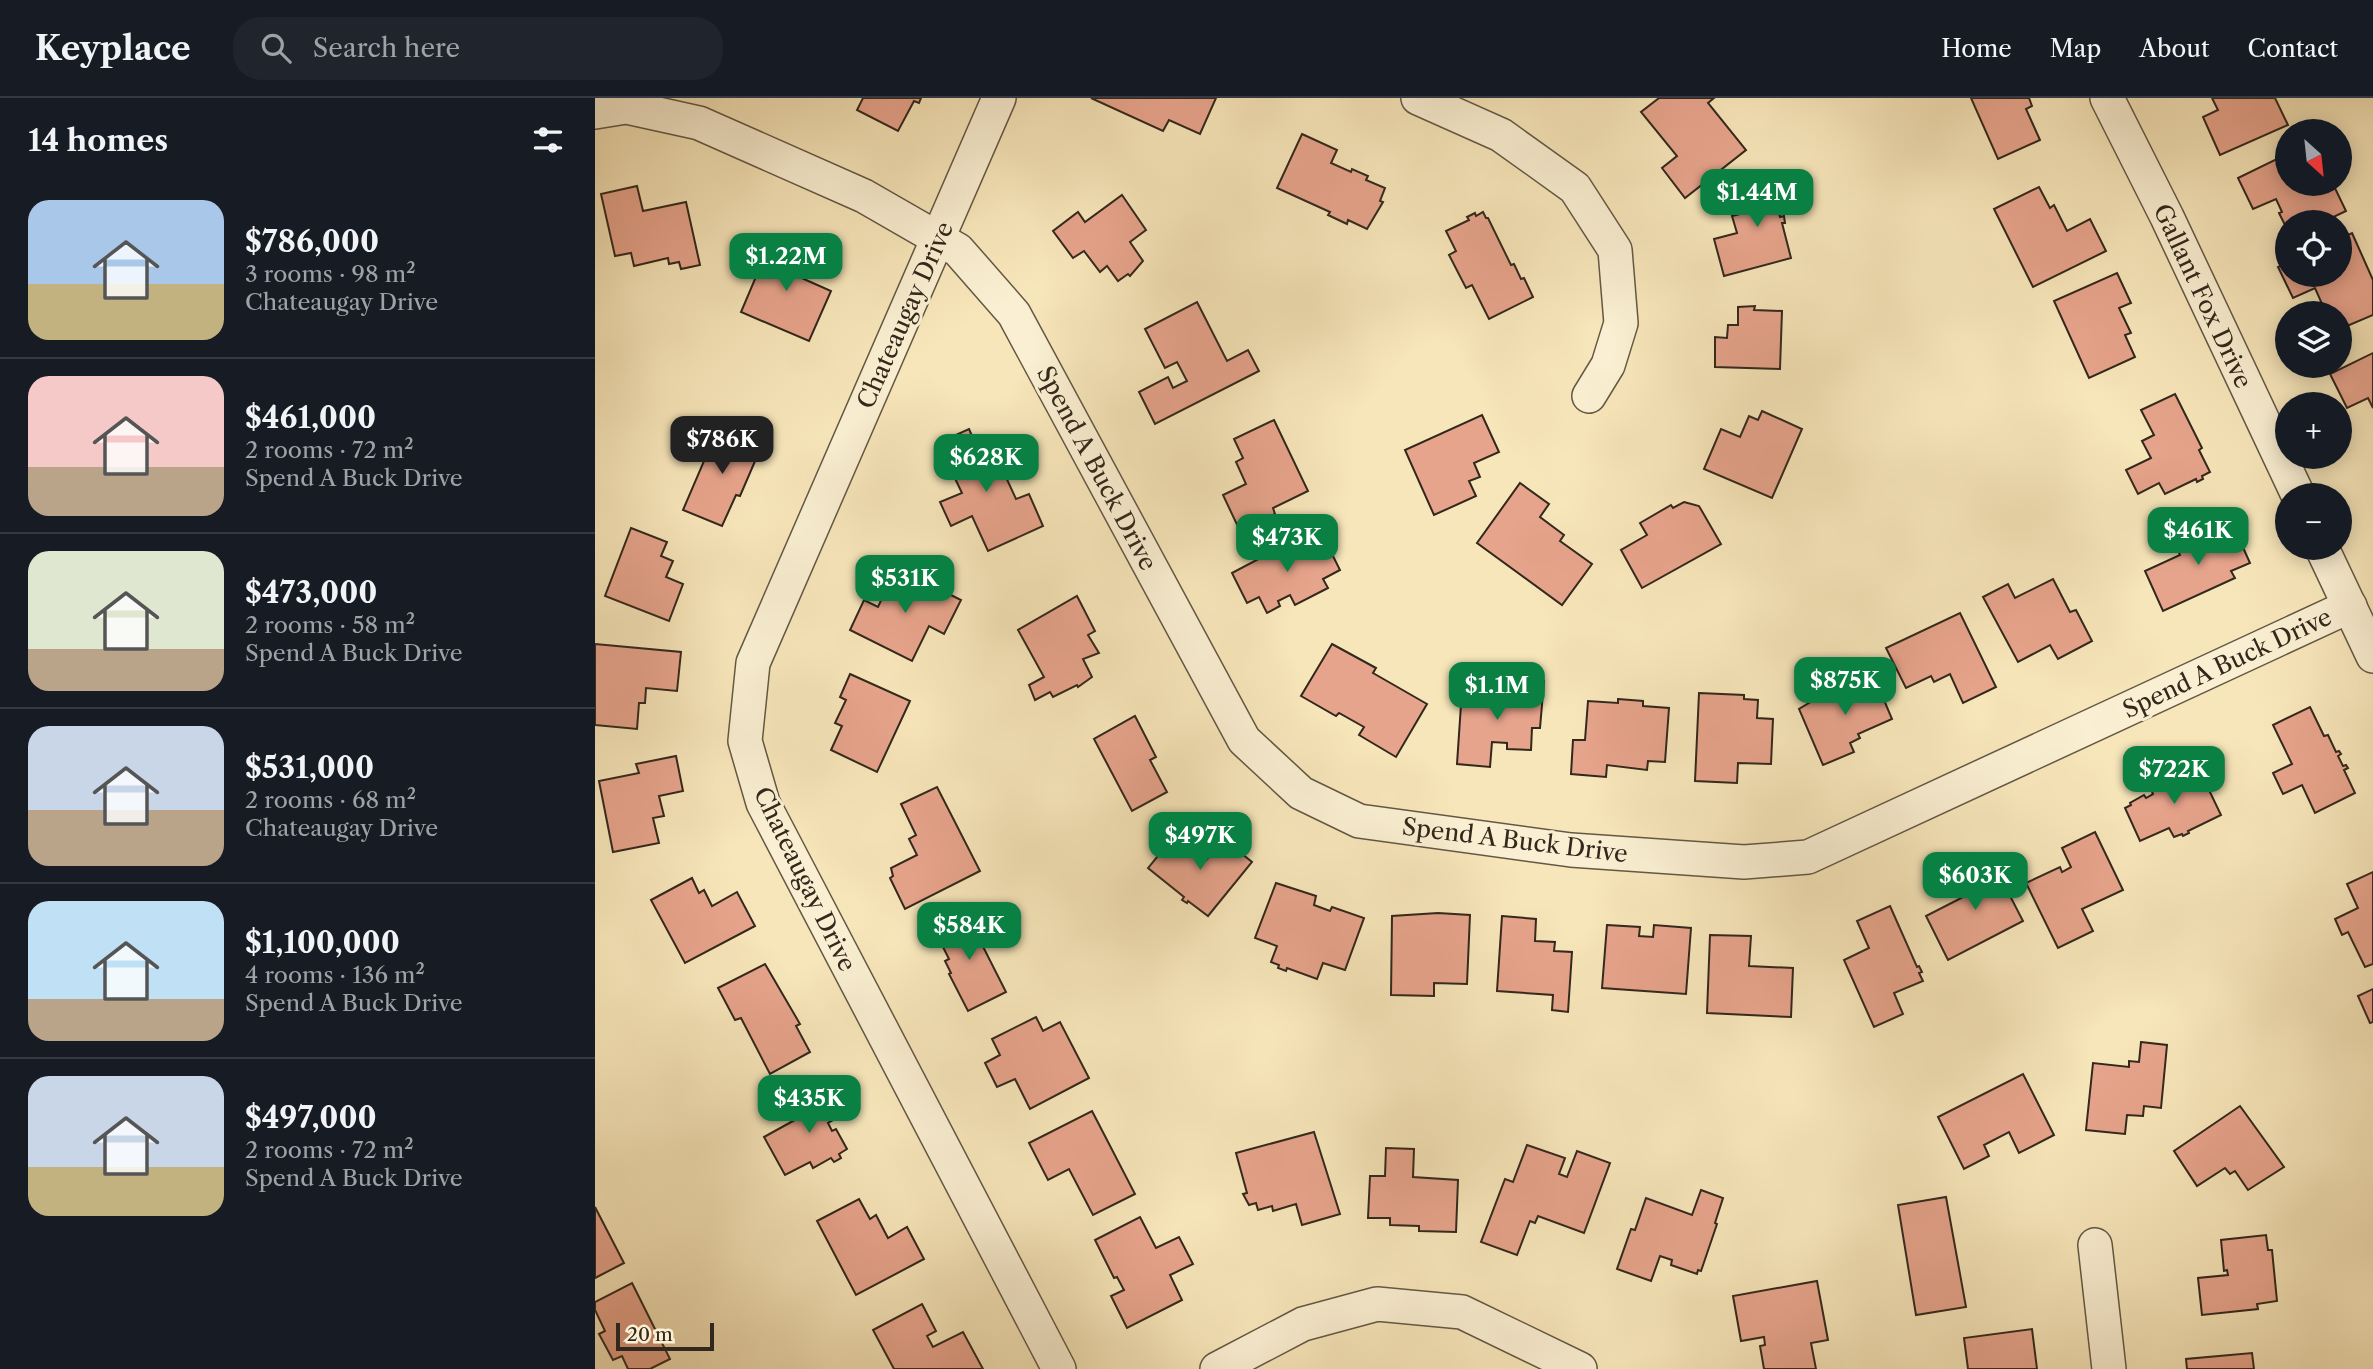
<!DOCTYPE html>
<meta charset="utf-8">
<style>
body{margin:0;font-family:"Libre Caslon Text",serif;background:#20242c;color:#f1f3f6;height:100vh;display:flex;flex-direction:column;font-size:26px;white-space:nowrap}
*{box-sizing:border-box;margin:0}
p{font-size:23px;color:#9ea1a6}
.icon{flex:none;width:38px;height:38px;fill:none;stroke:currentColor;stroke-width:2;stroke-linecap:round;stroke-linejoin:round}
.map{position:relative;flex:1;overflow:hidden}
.details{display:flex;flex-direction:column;background:#171b24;width:595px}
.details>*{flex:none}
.needle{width:46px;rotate:153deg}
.tools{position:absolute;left:1680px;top:21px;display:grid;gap:14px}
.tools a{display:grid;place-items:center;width:77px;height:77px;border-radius:50%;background:#171b24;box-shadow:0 4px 18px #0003;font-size:35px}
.scale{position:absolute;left:21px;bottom:18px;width:98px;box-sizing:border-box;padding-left:7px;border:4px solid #32281c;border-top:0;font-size:19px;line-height:24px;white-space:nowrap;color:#32281c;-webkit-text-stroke:5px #faefd2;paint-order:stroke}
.price{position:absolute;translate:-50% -60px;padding:0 16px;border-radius:14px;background:#0b8043;color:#fff;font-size:23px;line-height:46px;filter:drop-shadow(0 2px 4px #0008)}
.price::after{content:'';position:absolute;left:50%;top:42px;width:21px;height:16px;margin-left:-10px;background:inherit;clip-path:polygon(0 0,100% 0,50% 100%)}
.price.active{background:#222;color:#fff}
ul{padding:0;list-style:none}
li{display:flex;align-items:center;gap:21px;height:175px;padding:0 28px}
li+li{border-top:2px solid #363941}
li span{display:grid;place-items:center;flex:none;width:196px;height:140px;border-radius:21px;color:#555}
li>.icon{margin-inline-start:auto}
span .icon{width:84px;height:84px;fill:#fffc;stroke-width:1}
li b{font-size:30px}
h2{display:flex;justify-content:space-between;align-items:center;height:84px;padding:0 28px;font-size:30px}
header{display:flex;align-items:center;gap:42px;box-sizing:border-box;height:98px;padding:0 35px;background:#171b24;border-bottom:2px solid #363941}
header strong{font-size:33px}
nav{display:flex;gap:38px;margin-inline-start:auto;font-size:24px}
.search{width:490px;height:63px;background:#20242c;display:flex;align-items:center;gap:18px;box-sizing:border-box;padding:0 24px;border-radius:28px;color:#9ea1a6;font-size:26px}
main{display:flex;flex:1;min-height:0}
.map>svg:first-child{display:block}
.building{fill:#e7a48c;stroke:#32281c;stroke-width:2}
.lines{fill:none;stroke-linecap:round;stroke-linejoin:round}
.minor-casing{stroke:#635844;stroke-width:36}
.minor{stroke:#faefd2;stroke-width:33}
.labels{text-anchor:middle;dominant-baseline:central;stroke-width:6;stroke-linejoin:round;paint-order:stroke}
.street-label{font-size:24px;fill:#32281c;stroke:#faefd2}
</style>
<header>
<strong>Keyplace</strong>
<div class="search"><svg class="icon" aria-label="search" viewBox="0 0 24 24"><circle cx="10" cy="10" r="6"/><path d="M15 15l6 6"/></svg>Search here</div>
<nav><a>Home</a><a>Map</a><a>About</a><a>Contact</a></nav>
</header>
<main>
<section class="details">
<h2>14 homes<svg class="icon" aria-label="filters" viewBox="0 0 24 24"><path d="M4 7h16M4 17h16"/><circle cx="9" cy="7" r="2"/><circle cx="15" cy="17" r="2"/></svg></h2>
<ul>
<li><span style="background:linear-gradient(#a9c7e8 60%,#c2b280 0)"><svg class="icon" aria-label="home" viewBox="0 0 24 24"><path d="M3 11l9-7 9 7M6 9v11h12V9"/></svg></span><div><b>$786,000</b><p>3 rooms · 98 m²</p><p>Chateaugay Drive</p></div></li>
<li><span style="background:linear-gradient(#f6c9c9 65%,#b9a48a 0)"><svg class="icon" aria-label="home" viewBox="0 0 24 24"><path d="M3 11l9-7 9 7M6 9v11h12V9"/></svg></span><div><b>$461,000</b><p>2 rooms · 72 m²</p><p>Spend A Buck Drive</p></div></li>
<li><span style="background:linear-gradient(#dfe7d0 70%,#b9a48a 0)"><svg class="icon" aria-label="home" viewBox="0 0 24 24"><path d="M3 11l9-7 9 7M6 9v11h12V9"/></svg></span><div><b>$473,000</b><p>2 rooms · 58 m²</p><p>Spend A Buck Drive</p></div></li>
<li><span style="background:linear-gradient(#c9d6e8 60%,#b9a48a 0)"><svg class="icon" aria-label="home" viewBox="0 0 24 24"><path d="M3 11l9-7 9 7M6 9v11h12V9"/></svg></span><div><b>$531,000</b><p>2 rooms · 68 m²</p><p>Chateaugay Drive</p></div></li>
<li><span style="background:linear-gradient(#bfe0f5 70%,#b9a48a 0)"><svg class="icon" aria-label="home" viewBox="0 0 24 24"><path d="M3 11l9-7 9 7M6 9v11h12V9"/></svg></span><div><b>$1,100,000</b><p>4 rooms · 136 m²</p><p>Spend A Buck Drive</p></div></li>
<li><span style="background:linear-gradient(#c9d6e8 65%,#c2b280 0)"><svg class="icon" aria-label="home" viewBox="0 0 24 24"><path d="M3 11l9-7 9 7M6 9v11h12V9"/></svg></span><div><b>$497,000</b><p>2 rooms · 72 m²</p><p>Spend A Buck Drive</p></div></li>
</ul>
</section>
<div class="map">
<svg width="1778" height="1271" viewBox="0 0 1778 1271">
<rect width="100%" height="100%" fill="#f7e6ba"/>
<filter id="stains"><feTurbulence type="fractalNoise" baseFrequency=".00286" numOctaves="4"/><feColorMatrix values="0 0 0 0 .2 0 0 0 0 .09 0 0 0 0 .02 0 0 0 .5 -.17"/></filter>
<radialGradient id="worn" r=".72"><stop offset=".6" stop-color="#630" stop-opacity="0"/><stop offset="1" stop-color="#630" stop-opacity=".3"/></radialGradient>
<!-- building -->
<g class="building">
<polygon points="268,0 326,0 324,5 319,3 303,33 262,12"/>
<polygon points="496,0 621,0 605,36 574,22 568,33"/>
<polygon points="1064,0 1119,0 1113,5 1151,52 1090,100 1067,70 1082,58 1046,14"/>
<polygon points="1376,0 1434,0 1437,8 1431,11 1445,42 1403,61"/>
<polygon points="1617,0 1680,0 1693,27 1625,57 1608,19 1623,12"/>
<polygon points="707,36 742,52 736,65 756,74 757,71 773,78 771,82 790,90 785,103 788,104 772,131 753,122 752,126 733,117 735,114 682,90"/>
<polygon points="1692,56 1692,86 1738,86 1751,113 1728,124 1692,124 1692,131 1684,115 1687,114 1681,101 1658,111 1643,80"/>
<polygon points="1193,80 1199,103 1182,107 1185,119 1189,118 1190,125 1187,125 1196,160 1129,178 1119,141 1142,135 1137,118 1145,116 1139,94"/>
<polygon points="42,88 48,113 91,104 105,167 86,171 84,164 74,166 73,160 39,168 36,155 20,158 6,96"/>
<polygon points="1444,89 1455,110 1459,107 1472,133 1495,121 1511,153 1438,189 1399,111"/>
<polygon points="527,97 551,132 535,144 548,163 535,178 533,176 523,183 512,168 505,174 489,153 478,160 458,133 483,114 490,124"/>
<polygon points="888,114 891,120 893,120 916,167 919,166 926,181 929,180 938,199 894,221 877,187 871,190 854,157 861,153 851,133 874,122 872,119 880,115 881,118"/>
<polygon points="1757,135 1778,182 1778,217 1745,231 1745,215 1738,215 1737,212 1731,215 1720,190 1698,200 1683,169 1692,165 1692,177 1745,177 1745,141"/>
<polygon points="177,141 212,156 202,178 236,193 214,243 146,214"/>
<polygon points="1522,175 1536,205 1524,210 1536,235 1530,237 1540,259 1494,280 1459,203"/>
<polygon points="602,204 632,263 653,252 664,273 560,326 544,294 573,279 578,290 592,283 582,264 570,270 550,231"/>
<polygon points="1160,208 1159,212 1187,213 1185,271 1120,269 1120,239 1132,240 1133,227 1143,227 1143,209"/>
<polygon points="1778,255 1778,310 1773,300 1752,310 1735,276"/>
<polygon points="1580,296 1607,350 1604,352 1615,374 1607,378 1608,381 1602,384 1601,381 1570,396 1564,385 1543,396 1531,372 1556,360 1547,343 1559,337 1546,312"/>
<polygon points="1167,313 1207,331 1177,400 1109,371 1126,331 1145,339 1154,318 1163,322"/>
<polygon points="887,317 904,354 879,365 885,379 874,383 881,398 839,417 810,352"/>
<polygon points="679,322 713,393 678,410 680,416 645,433 628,397 651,386 641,364 648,360 639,341"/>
<polygon points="124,328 167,347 145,398 141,397 127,428 88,412"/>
<polygon points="374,331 385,357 398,351 421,401 434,396 448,428 393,453 377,418 356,428 345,404 367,395 343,345"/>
<polygon points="925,385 954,406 945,419 969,437 965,443 997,466 967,507 882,445"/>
<polygon points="1089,404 1104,408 1126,446 1047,490 1026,452 1052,437 1045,425 1076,407 1078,410"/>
<polygon points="1637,425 1655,465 1636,473 1640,480 1568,513 1550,473 1585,457 1582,450"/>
<polygon points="36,430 72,444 66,458 78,463 71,479 88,486 74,523 10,498"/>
<polygon points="707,438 714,452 731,444 745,472 728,481 733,490 700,507 695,497 683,503 685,508 672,515 664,499 652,505 637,475"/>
<polygon points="301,470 366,502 349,536 334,528 317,563 255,532 269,502 283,509"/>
<polygon points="1458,481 1475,514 1481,512 1497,543 1463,561 1455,547 1423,564 1388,499 1413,486 1420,500"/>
<polygon points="482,498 500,533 493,537 504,555 488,561 497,579 483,589 482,587 458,599 455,594 440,602 434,587 449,579 423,532"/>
<polygon points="1365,515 1401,589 1368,605 1355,576 1339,584 1336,578 1311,590 1291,550"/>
<polygon points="0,546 86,554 82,593 51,590 50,605 44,605 42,631 0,627"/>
<polygon points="737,546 781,570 778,575 832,606 801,659 764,637 769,629 744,615 741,618 706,598"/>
<polygon points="255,576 315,603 282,674 236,652 247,628 240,625 251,602 245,599"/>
<polygon points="1278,576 1297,621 1263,636 1265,640 1255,645 1259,654 1228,667 1204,611 1219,602 1222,603 1239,595 1237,592 1244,589 1245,592 1250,590 1248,585 1256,582 1257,585"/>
<polygon points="929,582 949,583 945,630 937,630 936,652 912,651 912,645 897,644 895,669 862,666 867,592 915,594 914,601 927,602"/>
<polygon points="1104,595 1149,597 1149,601 1163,602 1162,620 1178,621 1176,666 1143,665 1142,685 1100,683"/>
<polygon points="1023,601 1048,603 1048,608 1074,610 1070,664 1053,663 1052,672 1012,667 1011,679 976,676 978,642 990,642 993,603 1023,605"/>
<polygon points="1715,609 1729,638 1733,637 1741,654 1744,653 1746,656 1743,658 1748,668 1751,667 1753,670 1749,672 1760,695 1720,715 1707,687 1688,696 1678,675 1697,666 1678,627"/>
<polygon points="540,618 561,659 555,662 572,694 537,713 499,641"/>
<polygon points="81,658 88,693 64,698 69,718 58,720 64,745 18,754 4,683 44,675 41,666"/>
<polygon points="1602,667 1626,717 1593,733 1594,735 1588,738 1587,736 1579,739 1574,730 1545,743 1530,710 1536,707 1535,705 1549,697 1551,700 1558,696 1555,689 1572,681 1571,677 1583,671 1585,676"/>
<polygon points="342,689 385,773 310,811 295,780 298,778 296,770 322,757 314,741 321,737 306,706"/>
<polygon points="1500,734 1528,792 1487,811 1498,833 1463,850 1431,785 1465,769 1467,774 1476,769 1467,750"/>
<polygon points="580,737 611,762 628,741 657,764 613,818 593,803 592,805 587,802 589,799 553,770"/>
<polygon points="1395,759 1428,823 1353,862 1331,818 1376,795 1366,774"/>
<polygon points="1778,774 1778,866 1770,869 1753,834 1747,837 1740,821 1763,810 1752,786"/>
<polygon points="97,780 104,795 109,792 117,808 142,794 160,828 90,865 56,802"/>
<polygon points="681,785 721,798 719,807 735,813 737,809 769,820 750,872 728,865 722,881 692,870 691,873 683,870 684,867 676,864 682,848 660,840"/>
<polygon points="1295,808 1322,869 1324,868 1327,874 1324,875 1328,883 1299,895 1308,916 1279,929 1249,862 1274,850 1262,823"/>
<polygon points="370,813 411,894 373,913 354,876 356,875 350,863 354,861 338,829"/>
<polygon points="843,815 875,817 872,886 839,885 839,898 796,897 797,818"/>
<polygon points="907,818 941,821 940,843 960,844 959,853 977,854 973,914 957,912 958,897 902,893"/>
<polygon points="1012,827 1045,829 1044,838 1058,839 1059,827 1096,830 1091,896 1007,890"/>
<polygon points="1115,837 1156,838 1154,868 1198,870 1196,919 1112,915"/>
<polygon points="170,866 205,926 201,928 215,954 175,976 146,920 140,922 123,890"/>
<polygon points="1778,891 1778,924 1775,925 1763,898"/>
<polygon points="441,919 448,933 465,924 494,980 435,1011 420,981 402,989 390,965 405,957 397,941"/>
<polygon points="1546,944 1572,947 1566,1010 1549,1008 1548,1018 1532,1017 1530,1036 1491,1032 1498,965 1534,969 1534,963 1544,964"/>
<polygon points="1428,976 1459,1037 1424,1055 1414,1034 1389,1047 1394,1058 1369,1071 1343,1019"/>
<polygon points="232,990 247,1017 233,1025 237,1033 241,1031 252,1051 244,1056 246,1060 239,1064 236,1060 218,1070 215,1064 190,1077 169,1039 207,1018 201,1007"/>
<polygon points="1645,1008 1689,1069 1653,1092 1640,1073 1635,1076 1630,1070 1602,1088 1579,1053"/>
<polygon points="497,1013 540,1096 498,1117 474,1071 453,1082 434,1045"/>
<polygon points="719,1034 745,1116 707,1127 701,1106 678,1113 677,1108 663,1112 661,1105 654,1107 648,1096 652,1095 641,1055"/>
<polygon points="932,1047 970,1060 964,1076 972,1079 982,1053 1015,1065 989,1135 943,1118 940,1125 935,1123 922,1157 886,1144 910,1081 918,1084"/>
<polygon points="791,1050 819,1051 818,1079 863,1082 861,1134 824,1133 824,1128 795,1127 795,1120 773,1120 775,1078 790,1078"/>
<polygon points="1106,1092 1128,1100 1120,1125 1122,1126 1106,1173 1103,1172 1102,1176 1076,1167 1077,1162 1065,1158 1056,1183 1022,1171 1036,1131 1040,1132 1051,1100 1097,1117"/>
<polygon points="1351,1099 1371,1209 1321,1217 1303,1107"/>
<polygon points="264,1101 275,1121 281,1117 293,1140 312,1129 329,1161 261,1197 222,1123"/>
<polygon points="0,1109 29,1165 0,1180"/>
<polygon points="545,1119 561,1150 584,1139 598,1166 575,1177 587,1202 532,1230 516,1198 529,1192 522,1179 519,1180 500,1142"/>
<polygon points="1671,1137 1673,1152 1677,1152 1682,1203 1662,1206 1663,1211 1607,1217 1603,1180 1633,1177 1632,1172 1629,1173 1626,1142"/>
<polygon points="1222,1183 1233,1242 1216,1245 1221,1271 1169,1271 1165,1248 1170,1247 1169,1239 1146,1243 1138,1198"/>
<polygon points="37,1185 75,1261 55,1271 33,1271 27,1258 18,1262 4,1236 10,1233 0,1212 0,1204"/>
<polygon points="327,1206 341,1233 332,1238 338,1249 368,1234 388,1271 299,1271 278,1232"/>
<polygon points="1437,1231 1442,1271 1373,1271 1369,1240"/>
<polygon points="1657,1255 1659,1271 1592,1271 1591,1261"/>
</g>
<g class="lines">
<defs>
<g id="minor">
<polyline points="404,0 158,565 150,643 168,705 464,1271"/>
<polyline points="823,0 906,37 980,90 1020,152 1026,225 1013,267 994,298"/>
<polyline points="1512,0 1572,119 1703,397"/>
<polyline points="0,14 31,9 104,25 269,98 363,152 419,216 649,642 706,695 764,723 976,752 1149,764 1213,759 1755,508"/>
<polyline points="1727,450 1778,558"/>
<polyline points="1500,1147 1514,1271"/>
<polyline points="622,1271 708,1226 782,1206 867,1214 985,1271"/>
</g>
</defs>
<!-- minor casing -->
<use href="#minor" class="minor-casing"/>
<!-- minor -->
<use href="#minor" class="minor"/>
</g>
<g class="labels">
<!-- street labels -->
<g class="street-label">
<text transform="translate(1608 198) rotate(65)">Gallant Fox Drive</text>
<text transform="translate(310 217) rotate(-66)">Chateaugay Drive</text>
<text transform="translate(502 370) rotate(62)">Spend A Buck Drive</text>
<text transform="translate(1632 565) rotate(-25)">Spend A Buck Drive</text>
<text transform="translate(920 742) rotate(7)">Spend A Buck Drive</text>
<text transform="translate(210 781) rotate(64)">Chateaugay Drive</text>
</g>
</g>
<rect width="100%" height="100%" filter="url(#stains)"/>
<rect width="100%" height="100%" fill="url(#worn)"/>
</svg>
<div class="tools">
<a><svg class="needle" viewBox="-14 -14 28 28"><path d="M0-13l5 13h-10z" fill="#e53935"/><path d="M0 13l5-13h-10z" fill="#9ea1a6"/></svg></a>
<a><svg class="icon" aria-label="locate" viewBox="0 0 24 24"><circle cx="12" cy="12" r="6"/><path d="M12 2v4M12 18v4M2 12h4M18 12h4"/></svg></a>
<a><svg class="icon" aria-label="layers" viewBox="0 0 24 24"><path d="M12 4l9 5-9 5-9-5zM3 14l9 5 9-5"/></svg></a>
<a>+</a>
<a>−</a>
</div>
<div class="scale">20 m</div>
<b class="price" style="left:1162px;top:131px">$1.44M</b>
<b class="price" style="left:191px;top:195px">$1.22M</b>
<b class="price active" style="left:127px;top:378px">$786K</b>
<b class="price" style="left:391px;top:396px">$628K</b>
<b class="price" style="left:1603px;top:469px">$461K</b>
<b class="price" style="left:692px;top:476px">$473K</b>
<b class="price" style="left:310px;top:517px">$531K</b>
<b class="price" style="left:1250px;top:619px">$875K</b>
<b class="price" style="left:902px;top:624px">$1.1M</b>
<b class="price" style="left:1579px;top:708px">$722K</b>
<b class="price" style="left:605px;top:774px">$497K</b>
<b class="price" style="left:1380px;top:814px">$603K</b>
<b class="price" style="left:374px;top:864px">$584K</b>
<b class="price" style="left:214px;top:1037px">$435K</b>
</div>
</main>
